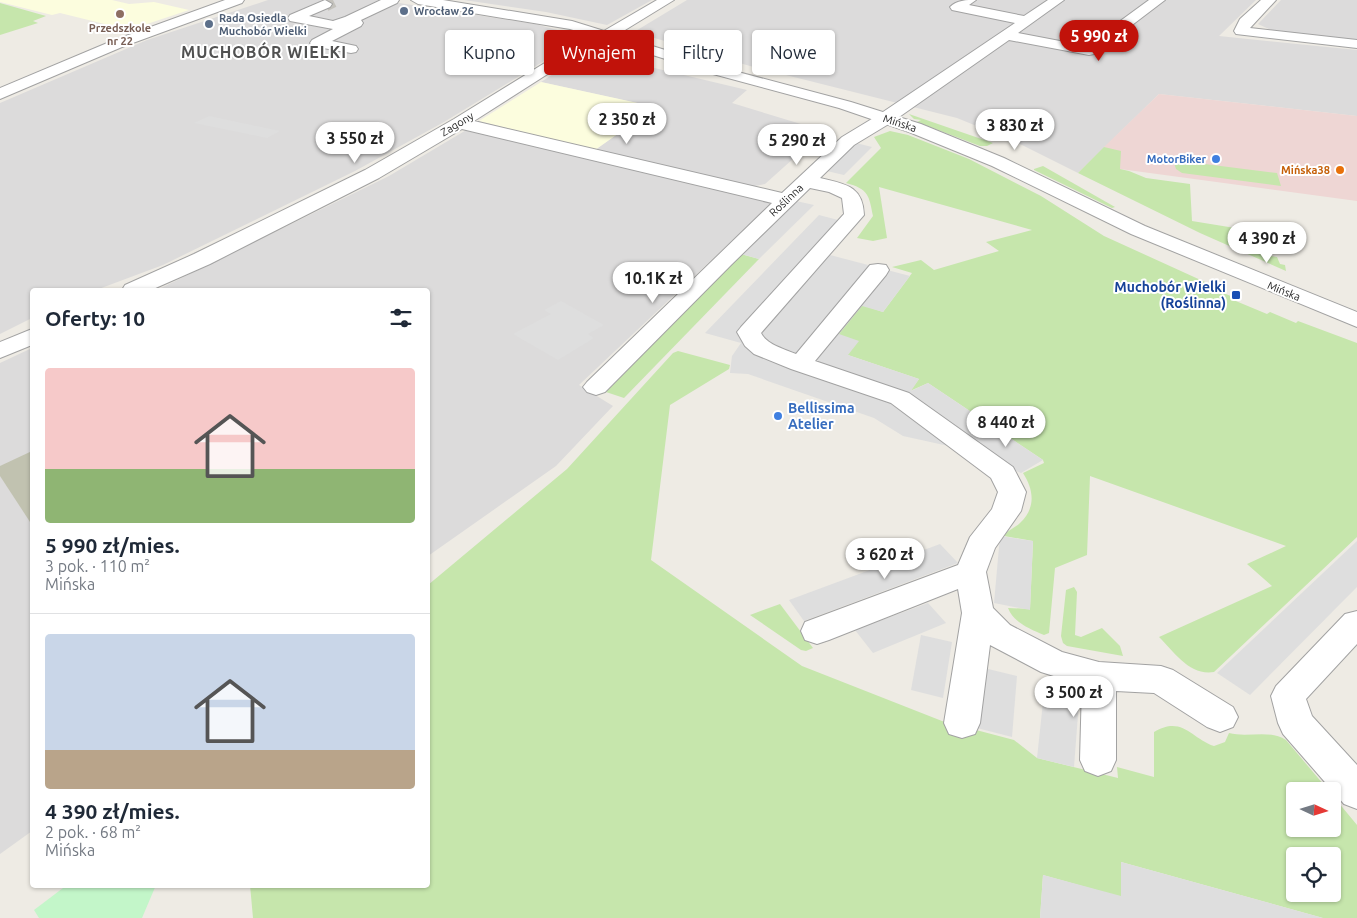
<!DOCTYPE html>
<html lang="pl">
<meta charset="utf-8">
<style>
body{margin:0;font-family:Ubuntu,sans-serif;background:#f6f6f7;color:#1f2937;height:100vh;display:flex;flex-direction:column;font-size:19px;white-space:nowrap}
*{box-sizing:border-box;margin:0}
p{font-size:16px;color:#747a83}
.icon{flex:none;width:28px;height:28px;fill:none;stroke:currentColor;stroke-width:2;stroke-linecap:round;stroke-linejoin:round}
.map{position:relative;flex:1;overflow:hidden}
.details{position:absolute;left:30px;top:288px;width:400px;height:600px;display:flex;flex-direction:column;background:#fff;border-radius:5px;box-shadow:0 1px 4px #0004}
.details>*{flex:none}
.banner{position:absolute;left:445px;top:30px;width:475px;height:45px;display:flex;gap:10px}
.needle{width:32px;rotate:94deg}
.buttons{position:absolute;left:1286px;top:782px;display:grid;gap:10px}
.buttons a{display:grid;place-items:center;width:55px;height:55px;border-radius:5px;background:#fff;box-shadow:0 1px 4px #0004;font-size:25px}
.price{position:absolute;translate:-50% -42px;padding:0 11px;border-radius:18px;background:#fff;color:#222;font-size:16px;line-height:32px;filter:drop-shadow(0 1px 2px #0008)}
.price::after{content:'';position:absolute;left:50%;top:30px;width:15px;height:11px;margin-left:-8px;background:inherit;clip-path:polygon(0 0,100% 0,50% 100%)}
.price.selected{background:#c1120a;color:#fff}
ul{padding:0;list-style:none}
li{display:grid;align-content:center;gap:10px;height:265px;padding:0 15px}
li+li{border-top:1px solid #e0e1e3}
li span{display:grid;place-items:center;height:155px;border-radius:5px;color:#555}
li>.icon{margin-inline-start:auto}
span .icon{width:90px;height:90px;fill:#fffc;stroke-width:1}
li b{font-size:21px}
h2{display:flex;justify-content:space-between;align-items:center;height:60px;padding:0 15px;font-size:21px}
.pill{padding:0 18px;border-radius:5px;background:#fff;box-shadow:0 1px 4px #0004;font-size:18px;line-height:45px}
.pill.selected{background:#c1120a;color:#fff}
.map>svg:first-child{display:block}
.residential{fill:#dcdbdb}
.commercial{fill:#eed6d4}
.education{fill:#fcfdde}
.construction{fill:#c1c2b0}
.grass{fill:#c6e6ac;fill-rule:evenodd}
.park{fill:#c3f6c9}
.parking{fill:#dedede}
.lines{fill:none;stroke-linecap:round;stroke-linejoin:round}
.minor-tunnel{stroke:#c4c2bc;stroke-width:15;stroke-dasharray:15 8;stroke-linecap:butt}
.minor-casing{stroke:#a2a2a2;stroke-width:2}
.tertiary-casing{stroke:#a2a2a2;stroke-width:2}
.minor{fill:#fff;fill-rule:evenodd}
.tertiary{fill:#fff;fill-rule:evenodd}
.service-dot{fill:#5c6f8a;stroke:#fff;stroke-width:2}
.education-dot{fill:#8d6e63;stroke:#fff;stroke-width:2}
.shop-dot{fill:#3f7fe0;stroke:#fff;stroke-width:2}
.food-dot{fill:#e8710a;stroke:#fff;stroke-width:2}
.transit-dot{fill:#1a4fb4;stroke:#fff;stroke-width:2}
.labels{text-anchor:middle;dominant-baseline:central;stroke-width:4;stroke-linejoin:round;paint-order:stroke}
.far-service-label{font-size:11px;font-weight:bold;fill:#4e5e75;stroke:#fff;text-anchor:start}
.far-education-label{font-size:11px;font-weight:bold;fill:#785e54;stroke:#fff}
.far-street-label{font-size:11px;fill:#1e1e1e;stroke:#fff}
.far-shop-label{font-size:11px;font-weight:bold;fill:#366cbe;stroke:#fff;text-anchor:end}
.far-food-label{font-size:11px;font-weight:bold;fill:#c56008;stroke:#fff;text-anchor:end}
.transit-label{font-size:14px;font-weight:bold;fill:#164399;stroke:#fff;text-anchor:end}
.shop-label{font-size:14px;font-weight:bold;fill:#366cbe;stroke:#fff;text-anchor:start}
.far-district-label{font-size:16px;font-weight:bold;letter-spacing:1px;fill:#515151;stroke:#fff}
</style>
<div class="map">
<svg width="1357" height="918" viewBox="0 0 1357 918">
<rect width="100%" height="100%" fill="#eeebe4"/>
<!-- residential -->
<g class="residential">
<polygon points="268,0 380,0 535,24 569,33 580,39 444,122 355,171 163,265 96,290 32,290 32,318 0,334 0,103 147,40"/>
<polygon points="464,0 652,0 607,25 546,12"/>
<polygon points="687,0 1256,0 1219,36 1357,50 1357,116 1159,94 1078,173 1016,142 957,118 750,66 634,32"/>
<polygon points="1281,0 1357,0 1357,40 1273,31 1258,24"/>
<polygon points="587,52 747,90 732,103 814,128 813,141 765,184 749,187 595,150 655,107 541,82"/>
<polygon points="468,129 774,201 579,385 613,406 556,466 428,556 428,290 157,290 389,176"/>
<polygon points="32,348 32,831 0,854 0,363"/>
</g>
<!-- commercial -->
<polygon class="commercial" points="1159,94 1357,116 1357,201 1120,169 1104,147"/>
<!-- education -->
<g class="education">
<polygon points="0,0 112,0 129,4 154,2 189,10 129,30 60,13 52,15 0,2"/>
<polygon points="541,82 656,107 595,150 479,121"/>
</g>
<!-- construction -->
<polygon class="construction" points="32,451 32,525 0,476 0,466"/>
<!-- grass -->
<g class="grass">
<polygon points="0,3 46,16 33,21 38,23 0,35"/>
<polygon points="909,114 993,143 987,146 980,146 917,122 921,120 914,119"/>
<path d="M890,131L908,135L969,159L1041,196L1104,236L1216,287L1214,289L1233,297L1231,299L1267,314L1270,312L1296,323L1298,321L1357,343V537L1214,672C1190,676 1175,653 1159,637L1272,586L1247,564L1286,546L1090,476L1087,555L1055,568L1049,633L1044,635C1030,629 1014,623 1008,608L1030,609L1033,541L1004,536C1008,530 1015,528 1020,523C1036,508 1034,490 1023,473L1044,463L1043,460L928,383L910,391L919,379L848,355L838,335L862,305L883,312L912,273L892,267L921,260L934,270L999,251L986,242L1032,230L879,187L887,238L873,241L857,238L873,216C869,196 869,189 846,183L881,148L874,137Z"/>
<polygon points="1104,147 1121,151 1120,169 1129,171 1146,178 1190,184 1192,221 1235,228 1237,241 1269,245 1271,256 1277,257 1280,264 1285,265 1286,271 1200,233 1078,173"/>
<polygon points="1173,160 1277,173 1281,186 1182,173 1176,169"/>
<polygon points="1043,166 1115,207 1112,208 1034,170 1034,169"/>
<polygon points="741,254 759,259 624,398 606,392"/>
<path d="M678,351L730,365L729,369L670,405L651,560L802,666L942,721L1014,740L1037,758L1118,778L1117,767L1154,777V732C1182,715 1191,738 1214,746L1225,742L1229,733C1248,738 1269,729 1286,740L1329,791H1295V829H1332L1333,796L1357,825V918H1323L1121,862V897L1043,875L1040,918H253L250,885H428V585L567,469L673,353ZM1295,856H1332V894H1295Z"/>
<polygon points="1074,587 1077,592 1075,635 1081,637 1102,628 1120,646 1123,656 1067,646 1063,643 1061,636 1066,590"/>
<polygon points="780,604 813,648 806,651 801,650 750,615"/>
</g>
<!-- park -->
<polygon class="park" points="67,885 156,885 142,918 39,918 34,910"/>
<!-- parking -->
<g class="parking">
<polygon points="315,40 360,47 341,57 296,49"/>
<polygon points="209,116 280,131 267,138 194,123"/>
<polygon points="856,143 872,147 844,175 827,171"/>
<polygon points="796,201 814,205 759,259 741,254"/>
<polygon points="819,215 838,220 811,250 910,276 883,312 862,306 839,334 859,341 848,355 919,379 911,391 928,383 1043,460 1021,473 953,447 903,436 874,418 748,374 730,373 732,356 741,343 705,333"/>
<polygon points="561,301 604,325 588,334 594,338 558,360 513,334 551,314 544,310"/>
<polygon points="1000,536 1033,541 1030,610 994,603"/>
<polygon points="1357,541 1357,587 1250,695 1217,673"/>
<polygon points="940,544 958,563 804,621 789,600"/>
<polygon points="928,603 946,623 873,653 855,630"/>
<polygon points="921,635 952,642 943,698 911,690"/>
<polygon points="984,668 1017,676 1012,737 977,728"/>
<polygon points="1044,693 1079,702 1074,767 1037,758"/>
<polygon points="1121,862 1323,918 1040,918 1043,875 1121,896"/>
</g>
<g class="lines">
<!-- minor-tunnel -->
<polyline class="minor-tunnel" points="325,4 333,0"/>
<defs>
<g id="minor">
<polygon points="325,0 332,4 330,7 309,16 333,21 345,17 381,0 399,0 397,3 361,20 363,23 361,26 332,41 356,46 358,49 356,52 351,53 312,46 310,43 312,40 333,29 290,21 288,18 290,15"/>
<path d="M657,0H674L612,38L579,54L474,121L782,193L842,137L880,114L1015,23L952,10L950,7C957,0 966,0 976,0L969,5L1024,16L1048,0H1064L1018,33L1086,46L1149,0H1165L1094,54L1089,55L1009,40L892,122L854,145L820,178C844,184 863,185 864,215L761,333C767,345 784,349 796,354L870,265L878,264L886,265L889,270L886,275L815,361L909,393L1013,467L1026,492L1021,511L995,548L986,572L993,608L1010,625L1062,652L1099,662L1161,666L1173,670L1233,707L1238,717L1233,727L1220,732L1207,727L1154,693L1116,691V760L1111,771L1098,776L1085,771L1080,760L1082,685L1041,672L990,645L980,723L975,734L962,738L949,734L944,723L962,613L958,589L829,640L817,644L805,640L801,631L805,622L958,565L970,537L992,509L998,492L991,478L891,403L791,369L754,354L745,346L737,332L741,327L844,214L842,198L829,192L810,188L731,265L605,392L596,395L587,392L583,387L587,382L772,203L462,129L379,178L210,264L151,290H122L125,285L194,254L365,170L454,119L569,48L602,32Z"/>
<polygon points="1261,0 1276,0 1250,28 1357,40 1357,48 1236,34 1234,31 1240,19"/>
<polygon points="32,329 32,345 0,358 0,342"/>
<polygon points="1357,611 1357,644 1306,699 1312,716 1357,765 1357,809 1344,804 1283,734 1278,723 1271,696 1276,686 1345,614"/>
</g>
<g id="tertiary">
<polygon points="225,0 244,0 242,3 122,47 0,99 0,88 112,41"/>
<polygon points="411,0 443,0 572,21 723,68 851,102 921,124 1004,158 1145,226 1357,312 1357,327 1131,234 992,166 909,132 839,108 713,74 570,29 418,4"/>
</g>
</defs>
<!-- minor casing -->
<use href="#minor" class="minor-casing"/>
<!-- tertiary casing -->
<use href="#tertiary" class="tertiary-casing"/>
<!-- minor -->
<use href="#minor" class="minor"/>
<!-- tertiary -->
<use href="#tertiary" class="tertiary"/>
</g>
<!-- markers -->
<g class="service-dot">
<circle cx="404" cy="11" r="5"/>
<circle cx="209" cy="24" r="5"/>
</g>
<circle class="education-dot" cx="120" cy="14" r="5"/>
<g class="shop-dot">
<circle cx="1216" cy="159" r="5"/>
<circle cx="778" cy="416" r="5"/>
</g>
<circle class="food-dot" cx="1340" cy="170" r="5"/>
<rect class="transit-dot" x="1231" y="290" width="10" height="10" rx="2.5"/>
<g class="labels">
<!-- far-service labels -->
<g class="far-service-label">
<text x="414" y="11">Wrocław 26</text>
<text x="219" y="18">Rada Osiedla<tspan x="219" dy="13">Muchobór Wielki</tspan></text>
</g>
<!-- far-education labels -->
<g class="far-education-label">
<text x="120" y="28">Przedszkole<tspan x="120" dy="13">nr 22</tspan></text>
</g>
<!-- far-street labels -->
<g class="far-street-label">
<text transform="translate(900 123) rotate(18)">Mińska</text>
<text transform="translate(457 124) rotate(-31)">Zagony</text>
<text transform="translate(786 200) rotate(-43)">Roślinna</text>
<text transform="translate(1284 291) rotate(22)">Mińska</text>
</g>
<!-- far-shop labels -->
<g class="far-shop-label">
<text x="1206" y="159">MotorBiker</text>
</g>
<!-- far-food labels -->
<g class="far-food-label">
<text x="1330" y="170">Mińska38</text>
</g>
<!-- transit labels -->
<g class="transit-label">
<text x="1226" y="287">Muchobór Wielki<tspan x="1226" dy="16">(Roślinna)</tspan></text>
</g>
<!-- shop labels -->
<g class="shop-label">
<text x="788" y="408">Bellissima<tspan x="788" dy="16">Atelier</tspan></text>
</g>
<!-- far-district labels -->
<g class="far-district-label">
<text x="264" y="52">MUCHOBÓR WIELKI</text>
</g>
</g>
</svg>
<div class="buttons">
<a><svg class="needle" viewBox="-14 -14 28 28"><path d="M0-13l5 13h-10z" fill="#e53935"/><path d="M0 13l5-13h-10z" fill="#747a83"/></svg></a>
<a><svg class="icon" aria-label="locate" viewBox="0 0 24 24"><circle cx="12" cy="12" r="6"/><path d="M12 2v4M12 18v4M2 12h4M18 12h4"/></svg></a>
</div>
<b class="price selected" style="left:1099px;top:62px">5 990 zł</b>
<b class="price" style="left:627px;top:145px">2 350 zł</b>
<b class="price" style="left:1015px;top:151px">3 830 zł</b>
<b class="price" style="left:355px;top:164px">3 550 zł</b>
<b class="price" style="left:797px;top:166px">5 290 zł</b>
<b class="price" style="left:1267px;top:264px">4 390 zł</b>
<b class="price" style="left:653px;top:304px">10.1K zł</b>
<b class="price" style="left:1006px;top:448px">8 440 zł</b>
<b class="price" style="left:885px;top:580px">3 620 zł</b>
<b class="price" style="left:1074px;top:718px">3 500 zł</b>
<div class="banner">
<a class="pill">Kupno</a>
<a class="pill selected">Wynajem</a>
<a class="pill">Filtry</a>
<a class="pill">Nowe</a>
</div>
<section class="details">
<h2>Oferty: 10<svg class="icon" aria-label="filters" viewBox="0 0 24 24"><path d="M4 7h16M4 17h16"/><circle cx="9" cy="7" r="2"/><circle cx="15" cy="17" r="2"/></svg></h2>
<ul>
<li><span style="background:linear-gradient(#f6c9c9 65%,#8fb573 0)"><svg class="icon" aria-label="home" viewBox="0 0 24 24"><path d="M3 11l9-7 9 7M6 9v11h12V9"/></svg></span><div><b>5 990 zł/mies.</b><p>3 pok. · 110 m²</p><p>Mińska</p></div></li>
<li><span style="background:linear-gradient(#c9d6e8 75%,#b9a48a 0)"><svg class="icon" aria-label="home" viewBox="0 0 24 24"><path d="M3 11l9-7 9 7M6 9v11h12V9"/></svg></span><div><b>4 390 zł/mies.</b><p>2 pok. · 68 m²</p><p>Mińska</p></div></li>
</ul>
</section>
</div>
